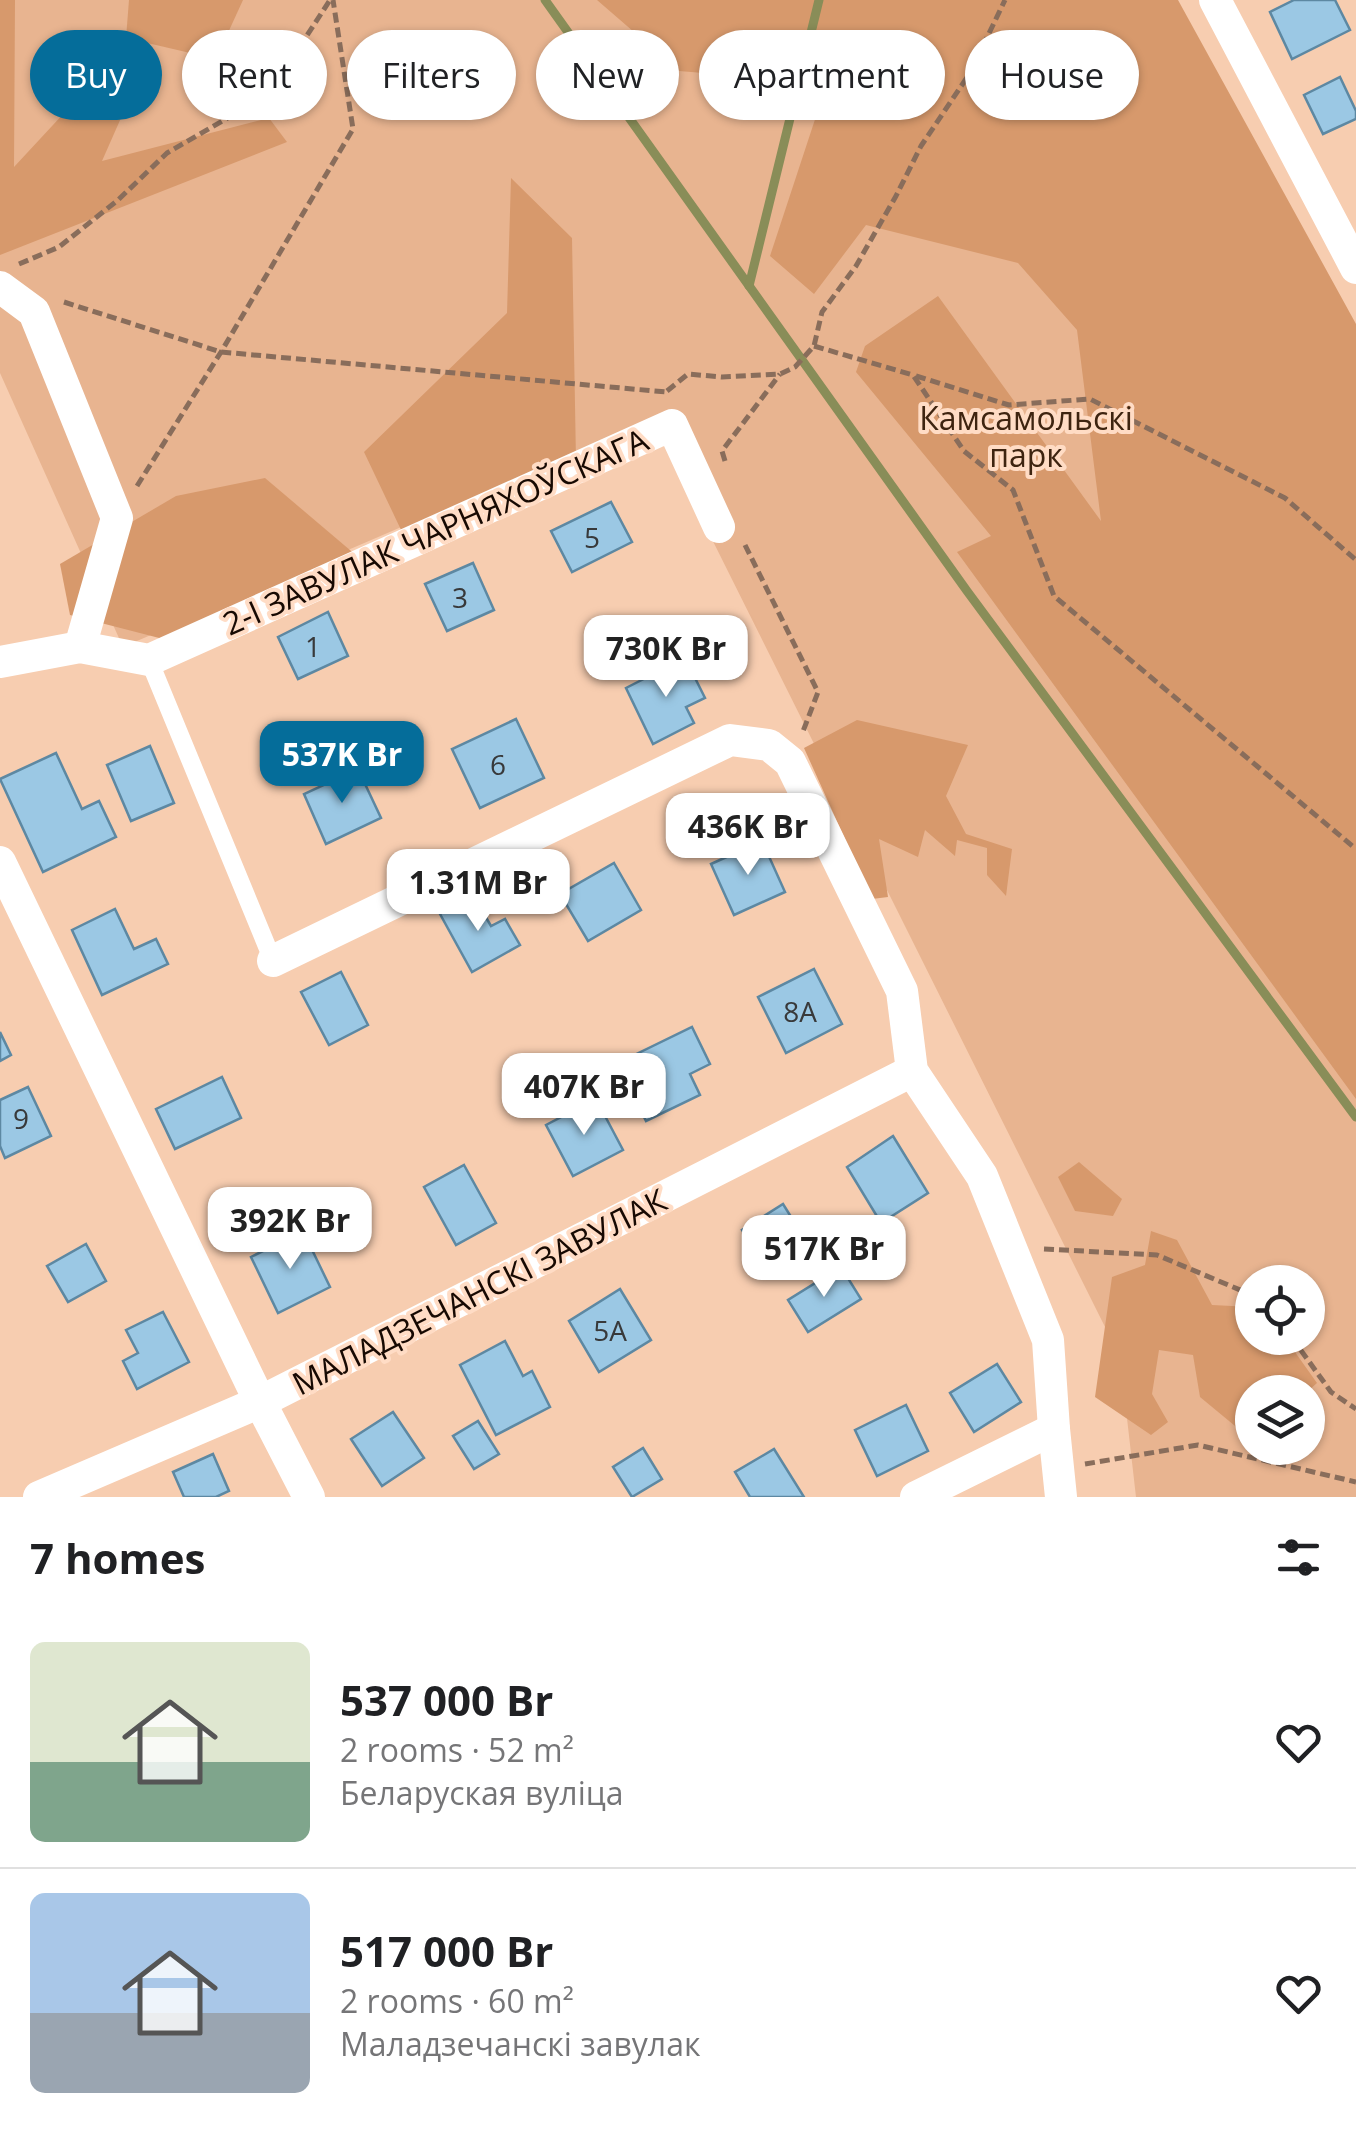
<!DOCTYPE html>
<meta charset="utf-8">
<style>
body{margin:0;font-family:"Open Sans",sans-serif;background:#f6f6f6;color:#202124;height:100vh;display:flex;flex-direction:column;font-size:38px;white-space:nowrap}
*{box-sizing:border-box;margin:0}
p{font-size:32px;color:#757577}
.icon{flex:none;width:55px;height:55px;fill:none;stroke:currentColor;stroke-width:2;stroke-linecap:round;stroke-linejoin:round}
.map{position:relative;height:1497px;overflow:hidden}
.panel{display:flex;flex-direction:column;background:#fff;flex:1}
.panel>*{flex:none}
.guide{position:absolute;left:30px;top:30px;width:1298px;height:90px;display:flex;gap:20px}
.controls{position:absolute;left:1235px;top:1265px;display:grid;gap:20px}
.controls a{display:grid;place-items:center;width:90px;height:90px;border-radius:50%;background:#fff;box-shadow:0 2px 8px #0004;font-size:50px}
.price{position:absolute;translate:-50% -85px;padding:0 22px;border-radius:20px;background:#fff;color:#222;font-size:32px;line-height:65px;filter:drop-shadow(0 2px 5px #0008)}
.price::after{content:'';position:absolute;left:50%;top:60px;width:30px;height:22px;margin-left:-15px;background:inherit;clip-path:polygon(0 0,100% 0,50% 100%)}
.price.active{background:#056d9a;color:#fff}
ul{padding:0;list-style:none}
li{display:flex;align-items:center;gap:30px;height:250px;padding:0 30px}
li+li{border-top:2px solid #e0e0e0}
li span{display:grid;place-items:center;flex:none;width:280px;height:200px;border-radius:15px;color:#555}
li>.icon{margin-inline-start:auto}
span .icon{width:120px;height:120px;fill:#fffc;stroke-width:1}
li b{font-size:42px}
h2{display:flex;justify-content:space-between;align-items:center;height:120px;padding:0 30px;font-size:42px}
.pill{padding:0 35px;border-radius:45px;background:#fff;box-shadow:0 2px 8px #0004;font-size:35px;line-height:90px}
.pill.active{background:#056d9a;color:#fff}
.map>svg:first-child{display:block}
.green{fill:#e8b490;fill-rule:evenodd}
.forest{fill:#d7996c}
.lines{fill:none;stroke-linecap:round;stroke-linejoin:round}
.stream{stroke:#898d58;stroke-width:9}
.building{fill:#9bc8e4;stroke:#5d88a2;stroke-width:2.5}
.path{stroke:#896d5b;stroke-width:5;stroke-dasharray:10 5;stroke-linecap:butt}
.lane{stroke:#fff;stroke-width:18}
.street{stroke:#fff;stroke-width:32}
.labels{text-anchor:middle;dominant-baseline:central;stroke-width:8;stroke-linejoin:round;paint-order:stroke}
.number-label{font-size:28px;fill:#38393a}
.park-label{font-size:32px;fill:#3e2410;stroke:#ffdcc5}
.street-label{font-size:32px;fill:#170902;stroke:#ffdcc5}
</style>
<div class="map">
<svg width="1356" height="1497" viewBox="0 0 1356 1497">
<rect width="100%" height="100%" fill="#f7cdb0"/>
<!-- green -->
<path class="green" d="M0,0H1163L1356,356V1497H1136L1120,1357L652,419L123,647L0,373ZM1252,1282H1308V1338H1252ZM1252,1392H1308V1448H1252Z"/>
<!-- forest -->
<g class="forest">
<polygon points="0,0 15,0 14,167 104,70 132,93 102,161 269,118 287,142 0,255"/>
<polygon points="129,0 243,0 216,59 126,38"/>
<polygon points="597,0 1178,0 1356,324 1356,1099 957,552 991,536 856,372 865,346 938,296 1101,521 1077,330 1018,263 866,225 814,294 770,256 827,83 679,71"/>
<polygon points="511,178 572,238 576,460 403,534 364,452 507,313"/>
<polygon points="265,478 357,556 167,640 70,615 60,564 176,496"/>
<polygon points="857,720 968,745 946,796 966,834 1012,849 1006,896 987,875 987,848 957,840 955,856 925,830 918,857 879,839 888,897 872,899 804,748"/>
<polygon points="1079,1162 1122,1199 1113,1216 1075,1211 1058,1177"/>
<polygon points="1151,1231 1177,1240 1212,1305 1252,1307 1252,1338 1285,1338 1317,1383 1307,1392 1252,1392 1252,1440 1200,1397 1193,1355 1159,1350 1152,1394 1168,1422 1151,1435 1095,1397 1112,1277 1145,1265"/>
</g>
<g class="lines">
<!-- stream -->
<g class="stream">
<polyline points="545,0 967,591 1356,1117"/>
<polyline points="749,286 819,0"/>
</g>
</g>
<!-- building -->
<g class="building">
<polygon points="1294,0 1335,0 1350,30 1292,59 1270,12"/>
<polygon points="1340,77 1356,111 1356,119 1323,134 1304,95"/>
<polygon points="611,502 632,542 572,572 551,531"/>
<polygon points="473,563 494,610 447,631 425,584"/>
<polygon points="328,612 348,656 298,679 278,637"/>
<polygon points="685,658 705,698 686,707 694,723 653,744 626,688"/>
<polygon points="516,719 544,778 480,808 452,749"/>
<polygon points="150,746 174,803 131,821 107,765"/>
<polygon points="56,753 82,809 99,801 116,837 43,872 0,779"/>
<polygon points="358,769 381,818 326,844 304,794"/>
<polygon points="762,841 785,892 734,915 711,864"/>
<polygon points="614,863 641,910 588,941 560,894"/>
<polygon points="473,895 491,926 505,919 520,945 472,972 440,914"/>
<polygon points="115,909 134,949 156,939 168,964 102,995 72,930"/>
<polygon points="814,969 842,1024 786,1053 758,997"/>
<polygon points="341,972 368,1025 329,1045 301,992"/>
<polygon points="692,1027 710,1064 690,1074 700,1095 646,1121 618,1063"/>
<polygon points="0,1032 11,1055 0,1061"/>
<polygon points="222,1077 241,1118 175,1149 156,1109"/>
<polygon points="28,1087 51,1136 5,1158 0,1146 0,1100"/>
<polygon points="596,1099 623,1150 573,1176 546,1125"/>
<polygon points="893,1136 928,1193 881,1223 847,1167"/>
<polygon points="464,1165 496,1223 456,1245 424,1187"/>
<polygon points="783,1204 803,1236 761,1262 742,1230"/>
<polygon points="303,1231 330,1287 278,1313 251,1257"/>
<polygon points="86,1244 106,1281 68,1302 47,1266"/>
<polygon points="841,1267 861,1299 808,1332 788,1300"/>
<polygon points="620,1289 651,1340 599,1372 569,1321"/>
<polygon points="163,1312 189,1362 137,1389 123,1361 138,1353 126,1330"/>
<polygon points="505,1341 523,1376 532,1371 550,1407 496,1435 460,1365"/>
<polygon points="997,1364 1021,1402 974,1432 950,1393"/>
<polygon points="906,1405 928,1451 877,1476 855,1430"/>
<polygon points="393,1412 424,1458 382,1486 351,1439"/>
<polygon points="478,1421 499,1454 474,1469 453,1436"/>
<polygon points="643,1448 662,1479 632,1497 613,1467"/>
<polygon points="774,1449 804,1497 750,1497 735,1472"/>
<polygon points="213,1454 229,1491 216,1497 184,1497 173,1472"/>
</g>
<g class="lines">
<!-- path -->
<g class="path">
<polyline points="19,264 59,247 118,200 167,153 269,94 330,0"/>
<polyline points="64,302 221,352 666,392"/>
<polyline points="814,346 913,375 964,451 1013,490 1054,596 1356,849"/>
<polyline points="916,376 1009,405 1090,399 1285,498 1356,560"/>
<polyline points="667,391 688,374 722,377 780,374 795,367 814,346 822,312 856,266 896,196 921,146 970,73 1005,0"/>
<polyline points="725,461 722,451 780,374"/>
<polyline points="137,486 221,352 353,129 333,0"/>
<polyline points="745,545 818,692 802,734"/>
<polyline points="1044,1249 1157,1255 1252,1295"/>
<polyline points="1292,1338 1331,1392 1356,1409"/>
<polyline points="1085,1464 1198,1445 1356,1482"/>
</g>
<!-- lane -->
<polyline class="lane" points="149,660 273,961"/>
<!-- street -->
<g class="street">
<polyline points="1215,0 1356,268"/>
<polyline points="0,287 34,312 117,518 80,647"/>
<polyline points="0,662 80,647 149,660 672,425 719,527"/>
<polyline points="0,862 260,1402 309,1497"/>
<polyline points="273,961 730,740 769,745 790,762 902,991 912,1071 982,1176 1048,1340 1054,1429 1061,1497"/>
<polyline points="39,1497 260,1402 912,1071"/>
<polyline points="916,1497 1054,1429"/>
</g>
</g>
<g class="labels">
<!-- number labels -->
<g class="number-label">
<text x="592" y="537">5</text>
<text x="460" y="597">3</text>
<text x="313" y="646">1</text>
<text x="498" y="764">6</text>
<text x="800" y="1011">8А</text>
<text x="21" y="1118">9</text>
<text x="610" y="1330">5А</text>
</g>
<!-- park labels -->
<g class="park-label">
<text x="1026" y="417">Камсамольскі<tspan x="1026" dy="37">парк</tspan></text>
</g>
<!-- street labels -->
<g class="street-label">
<text transform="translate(435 531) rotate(-24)">2-І ЗАВУЛАК ЧАРНЯХОЎСКАГА</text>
<text transform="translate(479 1291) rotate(-27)">МАЛАДЗЕЧАНСКІ ЗАВУЛАК</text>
</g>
</g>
</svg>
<div class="controls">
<a><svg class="icon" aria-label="locate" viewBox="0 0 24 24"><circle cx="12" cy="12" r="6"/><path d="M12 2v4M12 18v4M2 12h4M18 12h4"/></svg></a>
<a><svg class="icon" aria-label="layers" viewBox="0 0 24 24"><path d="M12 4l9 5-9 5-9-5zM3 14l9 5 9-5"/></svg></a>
</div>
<b class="price" style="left:666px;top:700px">730K Br</b>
<b class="price active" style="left:342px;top:806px">537K Br</b>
<b class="price" style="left:748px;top:878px">436K Br</b>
<b class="price" style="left:478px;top:934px">1.31M Br</b>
<b class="price" style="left:584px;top:1138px">407K Br</b>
<b class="price" style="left:290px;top:1272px">392K Br</b>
<b class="price" style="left:824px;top:1300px">517K Br</b>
<div class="guide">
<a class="pill active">Buy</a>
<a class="pill">Rent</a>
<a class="pill">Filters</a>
<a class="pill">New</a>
<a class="pill">Apartment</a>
<a class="pill">House</a>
</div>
</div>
<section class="panel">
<h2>7 homes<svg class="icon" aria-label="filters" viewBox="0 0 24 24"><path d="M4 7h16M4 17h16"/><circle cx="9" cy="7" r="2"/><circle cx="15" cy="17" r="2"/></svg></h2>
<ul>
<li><span style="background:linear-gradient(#dfe7d0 60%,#7fa58c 0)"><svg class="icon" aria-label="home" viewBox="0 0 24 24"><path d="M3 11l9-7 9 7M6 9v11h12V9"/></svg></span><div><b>537 000 Br</b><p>2 rooms · 52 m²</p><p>Беларуская вуліца</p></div><svg class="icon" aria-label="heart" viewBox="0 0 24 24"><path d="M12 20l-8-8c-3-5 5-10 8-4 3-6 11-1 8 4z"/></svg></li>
<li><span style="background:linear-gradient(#a9c7e8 60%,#9aa5b1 0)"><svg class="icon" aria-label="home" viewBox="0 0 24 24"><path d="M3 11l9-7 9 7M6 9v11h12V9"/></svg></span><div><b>517 000 Br</b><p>2 rooms · 60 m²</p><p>Маладзечанскі завулак</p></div><svg class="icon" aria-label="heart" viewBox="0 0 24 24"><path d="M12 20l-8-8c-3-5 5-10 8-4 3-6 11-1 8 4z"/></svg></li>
</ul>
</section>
